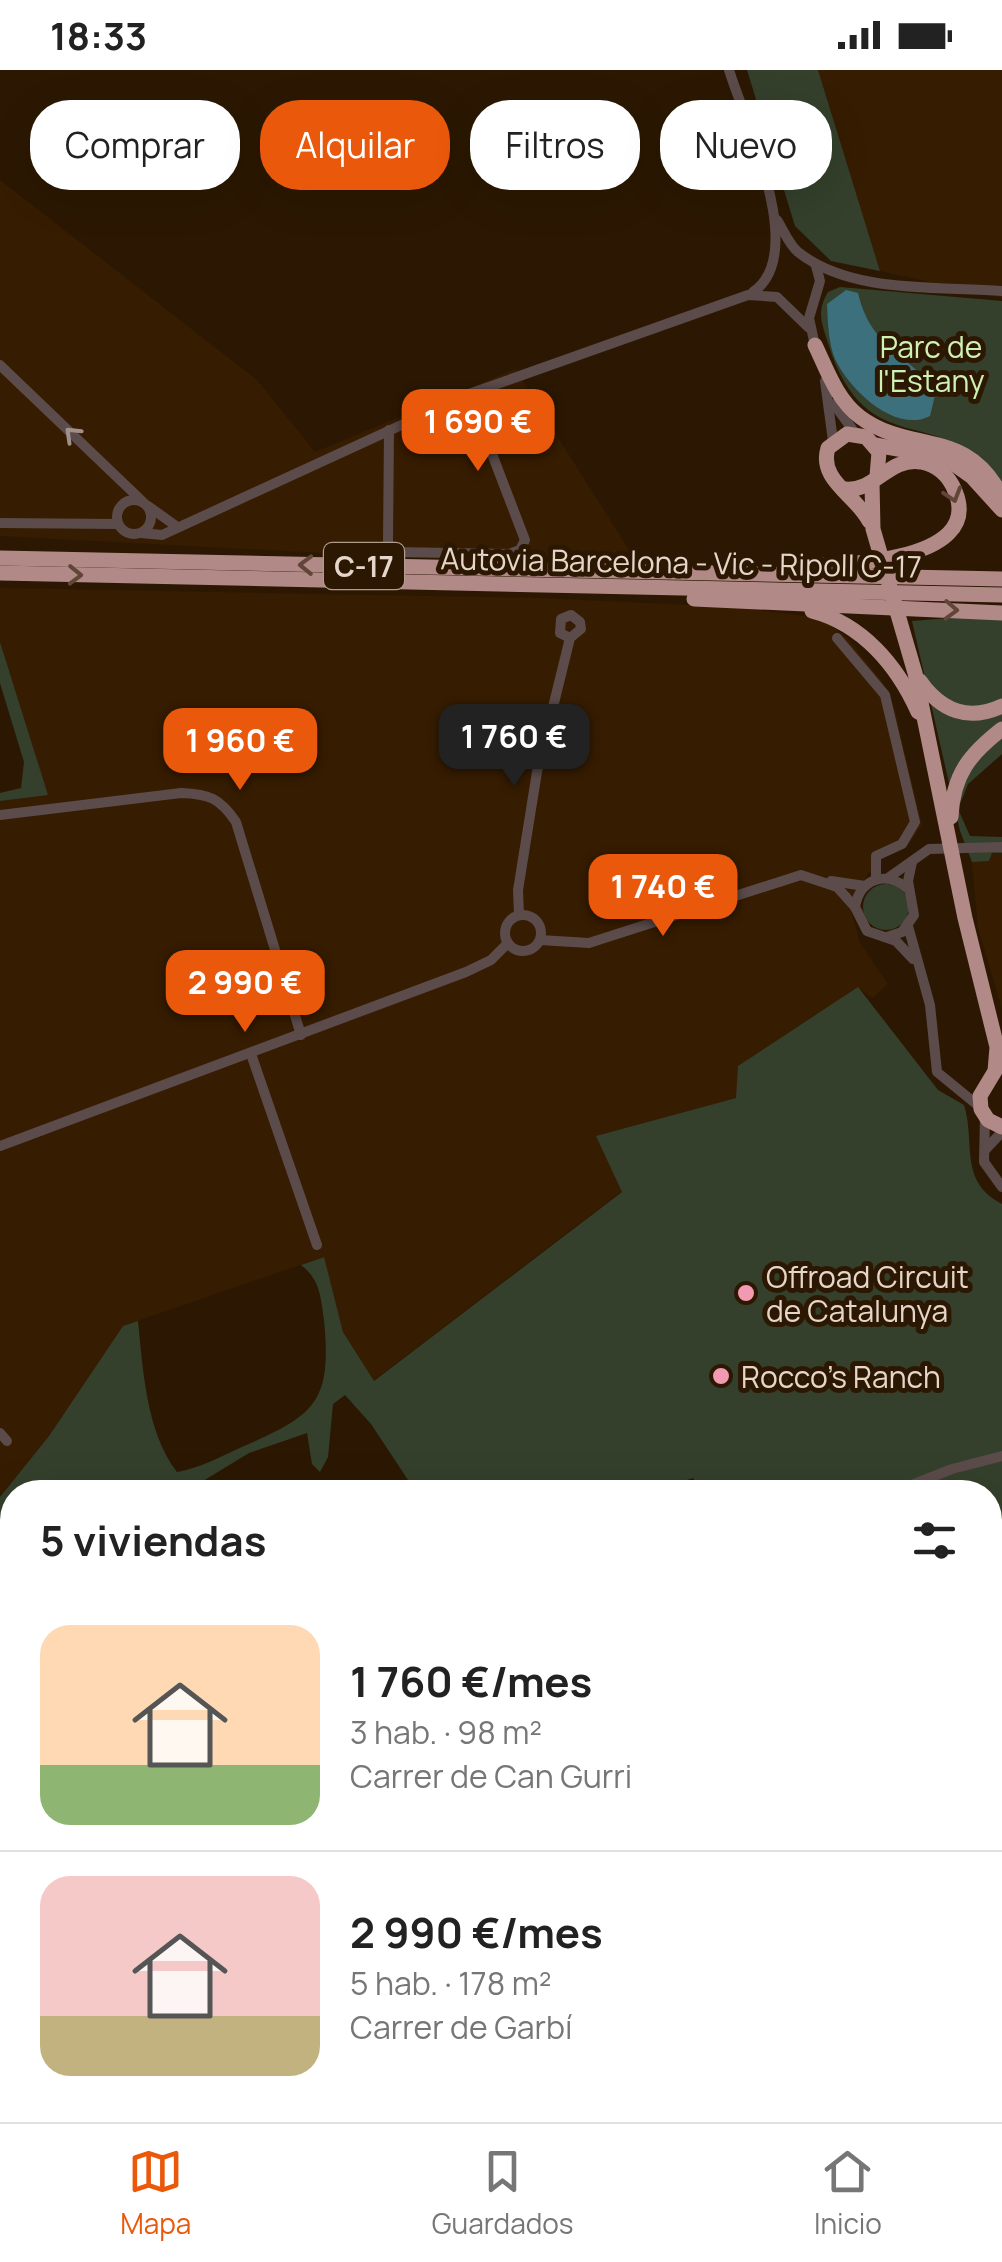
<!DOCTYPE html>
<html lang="es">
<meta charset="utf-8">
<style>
body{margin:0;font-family:Manrope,sans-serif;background:#f2f2f2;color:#222;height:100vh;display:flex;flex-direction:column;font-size:38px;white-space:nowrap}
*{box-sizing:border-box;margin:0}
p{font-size:32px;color:#767676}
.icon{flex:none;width:55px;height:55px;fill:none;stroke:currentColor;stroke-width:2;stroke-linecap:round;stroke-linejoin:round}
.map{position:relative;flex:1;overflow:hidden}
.drawer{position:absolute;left:0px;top:1410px;width:1002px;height:642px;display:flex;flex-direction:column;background:#fff;border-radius:40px 40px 0 0;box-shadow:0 10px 40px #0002}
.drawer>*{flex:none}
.guide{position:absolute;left:30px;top:30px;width:942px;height:90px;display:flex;gap:20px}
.price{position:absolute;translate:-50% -85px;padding:0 22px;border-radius:20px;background:#ea580c;color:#fff;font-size:32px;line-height:65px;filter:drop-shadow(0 2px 5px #0008)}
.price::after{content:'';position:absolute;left:50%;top:60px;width:30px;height:22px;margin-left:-15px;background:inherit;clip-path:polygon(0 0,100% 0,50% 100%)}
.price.current{background:#222;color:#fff}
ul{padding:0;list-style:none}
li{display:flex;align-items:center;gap:30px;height:250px;padding:0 40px}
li+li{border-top:2px solid #e0e0e0}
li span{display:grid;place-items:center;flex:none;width:280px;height:200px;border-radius:30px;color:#555}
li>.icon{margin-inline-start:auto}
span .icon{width:120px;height:120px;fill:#fffc;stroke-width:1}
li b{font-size:42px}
h2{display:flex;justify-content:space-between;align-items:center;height:120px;padding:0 40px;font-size:42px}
.pill{padding:0 35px;border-radius:40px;background:#fff;box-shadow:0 10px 40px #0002;font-size:35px;line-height:90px}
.pill.current{background:#ea580c;color:#fff}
.status{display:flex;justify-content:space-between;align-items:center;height:70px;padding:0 50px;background:#fff;direction:ltr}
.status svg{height:28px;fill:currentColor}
.tab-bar{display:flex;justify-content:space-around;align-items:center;height:140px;border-top:2px solid #e0e0e0;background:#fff;font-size:28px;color:#767676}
.tab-bar a{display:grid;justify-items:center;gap:5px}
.tab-bar .current{color:#ea580c}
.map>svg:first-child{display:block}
.built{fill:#361c00}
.green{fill:#34402b}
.water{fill:#3c707d}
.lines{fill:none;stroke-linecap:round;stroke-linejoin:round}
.minor-tunnel{stroke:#483420;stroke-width:10;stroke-dasharray:10 5;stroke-linecap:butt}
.minor{stroke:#5b4b4a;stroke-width:10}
.highway{stroke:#b18a87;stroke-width:15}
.oneway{stroke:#a0908a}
.oneway2{stroke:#614637}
.poi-dot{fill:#f19ab1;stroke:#2c1802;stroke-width:4}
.labels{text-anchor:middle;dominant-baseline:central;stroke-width:10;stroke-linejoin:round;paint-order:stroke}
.shield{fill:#2c1802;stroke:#ae9d8d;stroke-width:2.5}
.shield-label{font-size:28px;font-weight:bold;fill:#e5d6c9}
.park-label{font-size:30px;fill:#cff1b4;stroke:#2c1802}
.street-label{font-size:30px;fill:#e5d6c9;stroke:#2c1802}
.poi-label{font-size:30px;fill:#e5d6c9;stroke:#2c1802;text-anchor:start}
</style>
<div class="status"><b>18:33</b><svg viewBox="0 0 49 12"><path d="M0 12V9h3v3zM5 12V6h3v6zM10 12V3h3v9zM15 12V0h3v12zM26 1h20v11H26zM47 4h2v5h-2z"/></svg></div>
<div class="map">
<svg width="1002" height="2052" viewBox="0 0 1002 2052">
<rect width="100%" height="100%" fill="#2c1802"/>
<!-- built -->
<g class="built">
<polygon points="818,0 1002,0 1002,228 880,201"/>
<polygon points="0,110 257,310 315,382 515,299 634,488 382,486 0,466"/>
<polygon points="0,518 541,528 731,537 822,548 849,570 882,611 895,640 922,755 907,777 881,785 878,798 869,802 850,836 860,873 888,914 872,928 858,918 736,1028 597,1066 622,1121 373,1311 343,1262 323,1187 123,1256 49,1366 0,1427 0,731 47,724 0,572"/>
<polygon points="992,783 1002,783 1002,939 978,858 972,792 989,791"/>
</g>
<!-- green -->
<g class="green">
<polygon points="747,0 818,0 880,201 831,191 795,156"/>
<path d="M840,217L1002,231V417C944,326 867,399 828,273C822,253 816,242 828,222Z"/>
<polygon points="1002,544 1002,684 968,714 958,739 970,766 1002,767 1002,783 992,783 989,791 972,792 960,761 912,551"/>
<polygon points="0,572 48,725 0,731 0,723 21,718 24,692 0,613"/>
<circle cx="886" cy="837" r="23"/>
<path d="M858,917L938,1020L964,1035C976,1074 958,1111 1002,1134V2052H742L739,2040H990V1422H703L693,1408L648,1422H416L371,1354L345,1325L333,1334L328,1387L320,1402L312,1394L307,1363L249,1383L185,1422H12V1549L0,1553V1427L49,1366L123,1256L138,1251C143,1299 146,1362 177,1402C200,1398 220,1387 242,1377C315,1345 332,1333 324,1250C321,1228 320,1209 301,1195L324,1187L343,1262L374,1311L622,1122L596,1066L736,1028L738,996Z"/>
<polygon points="0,1669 12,1679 12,1755 0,1743"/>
<polygon points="0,1846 12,1859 12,2040 189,2040 201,2052 0,2052"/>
<polygon points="225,2040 292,2040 304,2052 212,2052"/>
</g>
<!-- water -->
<path class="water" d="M846,220L858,223C871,278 906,282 936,321L930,346C895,364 849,319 835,289C828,272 828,252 827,234Z"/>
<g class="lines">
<!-- minor-tunnel -->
<polyline class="minor-tunnel" points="969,2040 979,2052"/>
<!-- minor -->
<g class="minor">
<path d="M729,0C745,52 809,184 753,222"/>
<path d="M777,150C783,159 789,175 798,182C851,224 937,216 1002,221"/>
<polyline points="816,280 809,248 820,211 816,196"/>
<polyline points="0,295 142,431"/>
<polyline points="825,311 833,371"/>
<polyline points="834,334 855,363"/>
<polyline points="389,360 388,472 393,482 509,484 520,480 525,470 469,324"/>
<circle cx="134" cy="447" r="17"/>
<polyline points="148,436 176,456"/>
<polyline points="0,453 118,454"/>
<polyline points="141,463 162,465 469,324 748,225 777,227 809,258"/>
<polyline points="837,568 885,625 915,752 902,774 876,786 876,809"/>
<path d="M0,745L181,723C209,724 220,728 236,752L301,965"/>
<polyline points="888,808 929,779 1002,777"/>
<polyline points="831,811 865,816"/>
<path d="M908,819C887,800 860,808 855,837L867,861L896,871L913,889"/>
<polyline points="519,845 518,820 537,702 570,568 581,559 580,552 571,545 561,549 560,563 570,568"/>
<circle cx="523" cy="863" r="18"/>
<polyline points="908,856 930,935 937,1002 981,1038"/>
<polyline points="887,867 902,862 914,845 908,811 912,792"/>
<polyline points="540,870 589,873 801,805 837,817 855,837"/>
<polyline points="251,984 317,1175"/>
<polyline points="985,1046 984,1092 1002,1117"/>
<polyline points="0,1076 466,902 491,890 508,873"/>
<polyline points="985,1080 1002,1062"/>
<polyline points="0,1363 7,1371"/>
<polyline points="894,1422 952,1399 1002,1386"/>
<polyline points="747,2040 750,2052"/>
<polyline points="236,2052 246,2040"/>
</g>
<!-- highway -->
<g class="highway">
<path d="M815,275C827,300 837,330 860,347C911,385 966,356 1002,427"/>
<polyline points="875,375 944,387 972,407 1002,440"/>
<polyline points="872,413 873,459 915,603 965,848 997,977 995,1001 980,1026 981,1039 988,1050 1002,1057"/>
<path d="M869,451C856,425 818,410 828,378L847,364L866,367L879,382L877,406"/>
<polyline points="0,488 1002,509"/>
<path d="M792,496C833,496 986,494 955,421C949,406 937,395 921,392C888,387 876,422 845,419"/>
<polyline points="0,503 1002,525"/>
<polyline points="694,529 1002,543"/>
<path d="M812,541C862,554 897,595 918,642"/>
<path d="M920,611C941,641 968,652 1002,636"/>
<path d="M951,747C953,704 970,684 1002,659"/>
<polyline points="0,1973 12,1987"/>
<polyline points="0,2021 12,2037"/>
<polyline points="15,2040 25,2052"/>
<polyline points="54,2040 63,2052"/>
</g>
</g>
<!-- one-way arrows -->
<defs><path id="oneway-chevron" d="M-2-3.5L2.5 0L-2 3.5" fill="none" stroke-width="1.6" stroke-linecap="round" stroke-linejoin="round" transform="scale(2.5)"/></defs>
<use class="oneway" href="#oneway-chevron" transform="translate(72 364) rotate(-136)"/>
<g class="oneway2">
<use href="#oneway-chevron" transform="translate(953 425) rotate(73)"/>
<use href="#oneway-chevron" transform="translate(306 495) rotate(-179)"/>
<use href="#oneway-chevron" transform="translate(75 505) rotate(1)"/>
<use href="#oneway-chevron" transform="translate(951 540) rotate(2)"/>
</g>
<!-- markers -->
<g class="poi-dot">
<circle cx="746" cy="1223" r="10"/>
<circle cx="721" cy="1306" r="10"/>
</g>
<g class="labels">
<!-- shield labels -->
<rect class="shield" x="324" y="473" width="80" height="46" rx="8"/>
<g class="shield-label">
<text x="364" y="496">C-17</text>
</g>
<!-- park labels -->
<g class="park-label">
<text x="931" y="276">Parc de<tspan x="931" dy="34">l'Estany</tspan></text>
</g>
<!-- street labels -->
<g class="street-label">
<text transform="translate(681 492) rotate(1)">Autovia Barcelona - Vic - Ripoll C-17</text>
</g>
<!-- poi labels -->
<g class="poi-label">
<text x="766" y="1206">Offroad Circuit<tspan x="766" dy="34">de Catalunya</tspan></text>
<text x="741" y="1306">Rocco's Ranch</text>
</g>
</g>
</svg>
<b class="price" style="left:478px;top:404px">1 690 €</b>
<b class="price current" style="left:514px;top:719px">1 760 €</b>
<b class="price" style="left:240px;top:723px">1 960 €</b>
<b class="price" style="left:663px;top:869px">1 740 €</b>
<b class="price" style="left:245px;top:965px">2 990 €</b>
<div class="guide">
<a class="pill">Comprar</a>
<a class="pill current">Alquilar</a>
<a class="pill">Filtros</a>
<a class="pill">Nuevo</a>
</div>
<section class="drawer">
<h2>5 viviendas<svg class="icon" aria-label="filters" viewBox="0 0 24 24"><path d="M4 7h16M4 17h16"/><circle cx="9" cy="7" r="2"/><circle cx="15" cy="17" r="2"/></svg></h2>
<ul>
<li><span style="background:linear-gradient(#ffd9b3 70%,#8fb573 0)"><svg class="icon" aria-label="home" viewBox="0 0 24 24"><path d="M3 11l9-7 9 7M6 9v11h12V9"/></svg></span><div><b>1 760 €/mes</b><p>3 hab. · 98 m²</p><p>Carrer de Can Gurri</p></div></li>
<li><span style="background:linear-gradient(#f6c9c9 70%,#c2b280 0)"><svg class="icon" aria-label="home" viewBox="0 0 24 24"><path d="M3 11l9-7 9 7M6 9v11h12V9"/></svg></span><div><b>2 990 €/mes</b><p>5 hab. · 178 m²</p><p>Carrer de Garbí</p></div></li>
</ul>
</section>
</div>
<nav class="tab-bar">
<a class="current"><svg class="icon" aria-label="map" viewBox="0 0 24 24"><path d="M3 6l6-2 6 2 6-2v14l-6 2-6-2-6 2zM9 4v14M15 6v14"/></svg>Mapa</a>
<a><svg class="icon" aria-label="saved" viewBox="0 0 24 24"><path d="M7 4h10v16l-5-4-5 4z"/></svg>Guardados</a>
<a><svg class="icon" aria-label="home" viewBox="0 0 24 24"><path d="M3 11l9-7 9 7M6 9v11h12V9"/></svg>Inicio</a>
</nav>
